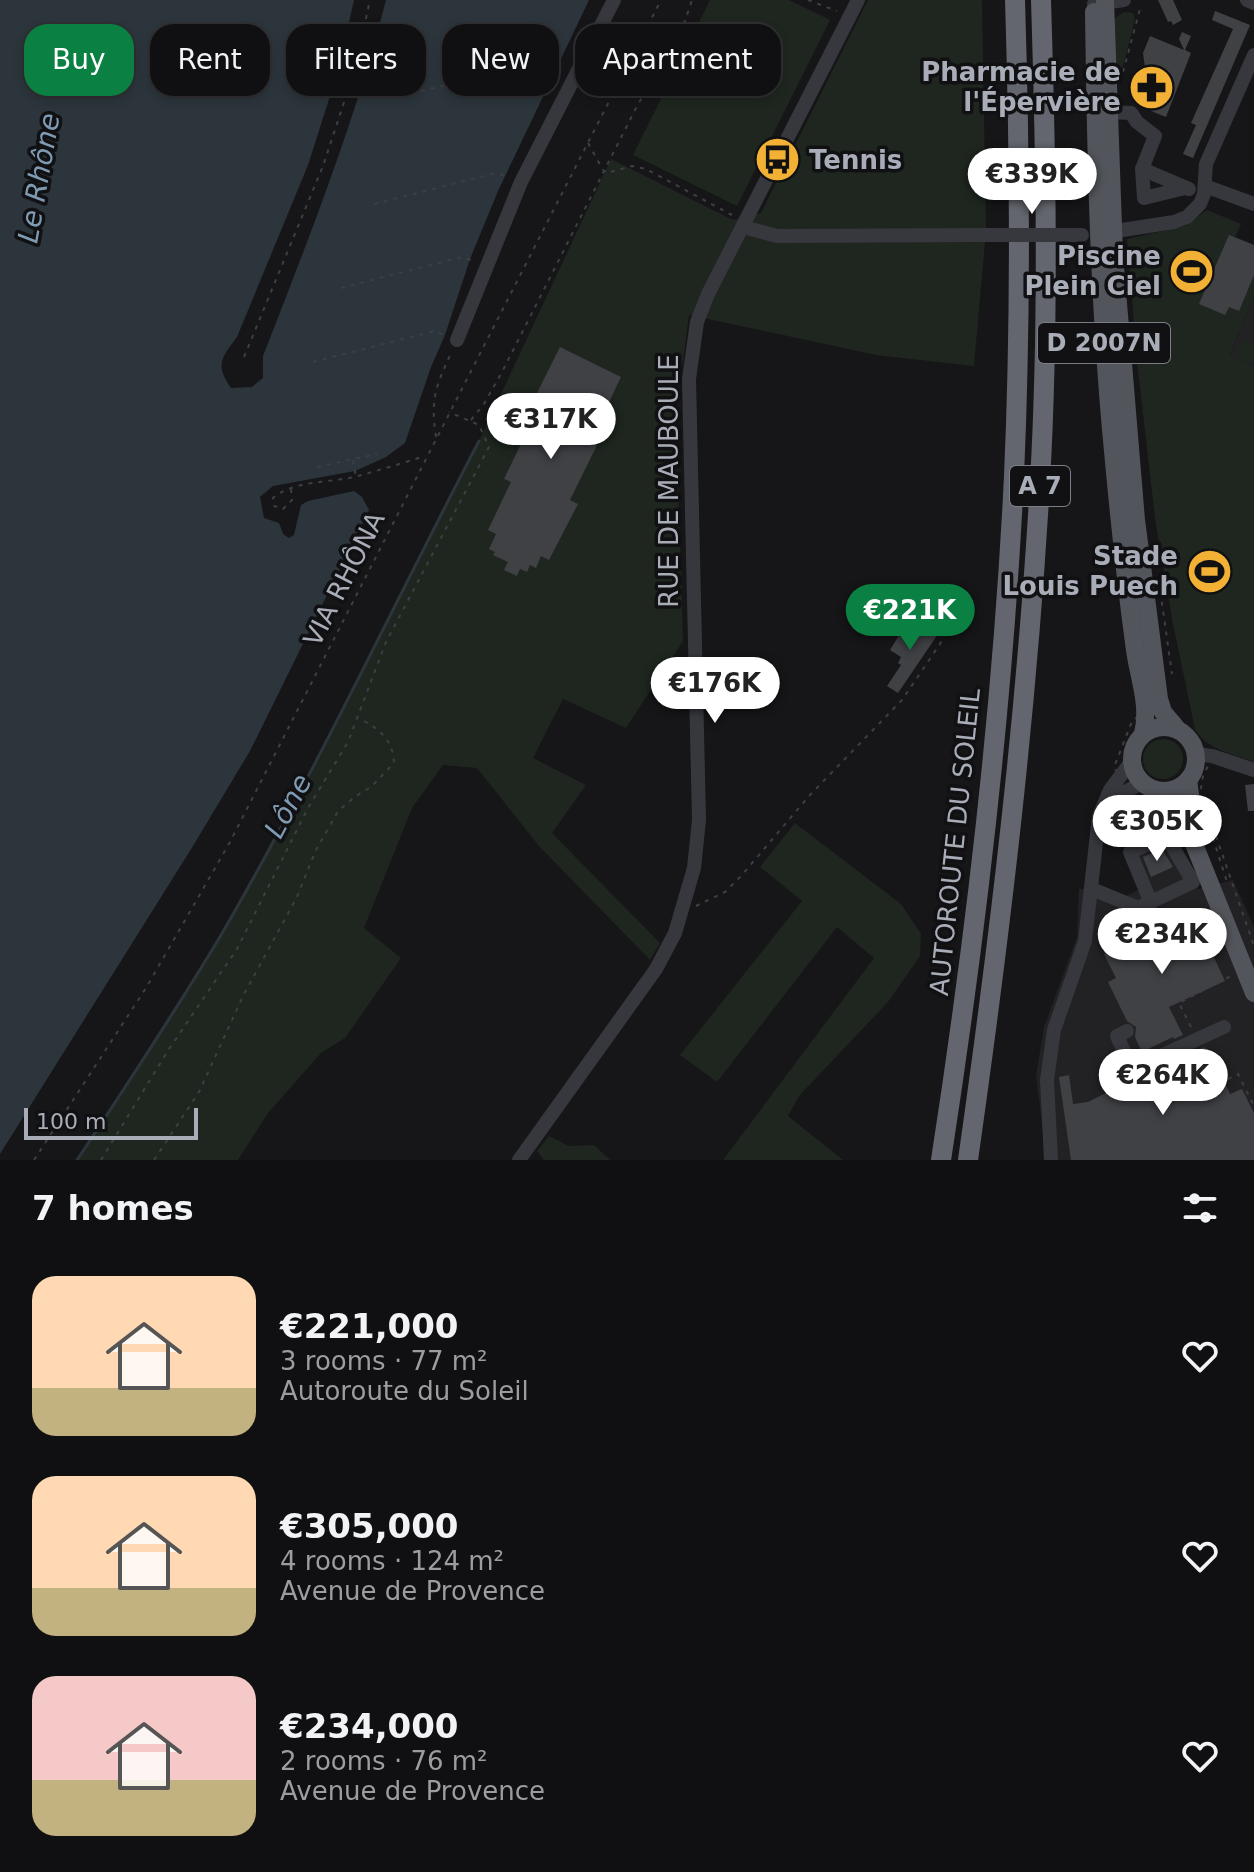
<!DOCTYPE html>
<meta charset="utf-8">
<style>
body{margin:0;font-family:"DejaVu Sans",sans-serif;background:#1e1e20;color:#f1f3f6;height:100vh;display:flex;flex-direction:column;font-size:30px;white-space:nowrap}
*{box-sizing:border-box;margin:0}
p{font-size:26px;color:#9c9d9f}
.icon{flex:none;width:44px;height:44px;fill:none;stroke:currentColor;stroke-width:2;stroke-linecap:round;stroke-linejoin:round}
.map{position:relative;height:1160px;overflow:hidden}
.panel{display:flex;flex-direction:column;background:#101012;flex:1}
.panel>*{flex:none}
.guide{position:absolute;left:24px;top:24px;width:800px;height:72px;display:flex;gap:16px}
.scale{position:absolute;left:24px;bottom:20px;width:174px;box-sizing:border-box;padding-left:8px;border:4px solid #a8adb8;border-top:0;font-size:22px;line-height:28px;white-space:nowrap;color:#a8adb8;-webkit-text-stroke:6px #111113;paint-order:stroke}
.price{position:absolute;translate:-50% -68px;padding:0 18px;border-radius:28px;background:#fff;color:#222;font-size:26px;line-height:52px;filter:drop-shadow(0 2px 4px #0008)}
.price::after{content:'';position:absolute;left:50%;top:48px;width:24px;height:18px;margin-left:-12px;background:inherit;clip-path:polygon(0 0,100% 0,50% 100%)}
.price.active{background:#0b8043;color:#fff}
ul{padding:0;list-style:none}
li{display:flex;align-items:center;gap:24px;height:200px;padding:0 32px}
li span{display:grid;place-items:center;flex:none;width:224px;height:160px;border-radius:24px;color:#555}
li>.icon{margin-inline-start:auto}
span .icon{width:96px;height:96px;fill:#fffc;stroke-width:1}
li b{font-size:34px}
h2{display:flex;justify-content:space-between;align-items:center;height:96px;padding:0 32px;font-size:34px}
.chip{padding:0 28px;border-radius:24px;background:#101012;box-shadow:0 4px 12px #0003,0 0 0 2px #303032;font-size:28px;line-height:72px}
.chip.active{background:#0b8043;color:#fff}
.map>svg:first-child{display:block}
.built{fill:#222225}
.green{fill:#1e261f}
.water{fill:#2c353c}
.lines{fill:none;stroke-linecap:round;stroke-linejoin:round}
.stream{stroke:#2c353c;stroke-width:3}
.building{fill:#404145}
.path{stroke:#3d3f44;stroke-width:2;stroke-dasharray:4 6;stroke-linecap:butt}
.minor{stroke:#37383d;stroke-width:14}
.major{stroke:#53555c;stroke-width:18}
.highway{stroke:#63666e;stroke-width:20}
.minor-bridge{stroke:#37383d;stroke-width:14}
.labels{text-anchor:middle;dominant-baseline:central;stroke-width:7;stroke-linejoin:round;paint-order:stroke}
.shield{fill:#111113;stroke:#7b7e86;stroke-width:2}
.shield-label{font-size:24px;font-weight:bold;fill:#a8adb8}
.poi-label{font-size:26px;font-weight:bold;fill:#a8adb8;stroke:#111113;text-anchor:end}
.street-label{font-size:26px;fill:#a8adb8;stroke:#111113}
.water-label{font-size:28px;font-style:italic;fill:#7f9bb3;stroke:#111113}
</style>
<div class="map">
<svg width="1254" height="1160" viewBox="0 0 1254 1160">
<rect width="100%" height="100%" fill="#161618"/>
<!-- built -->
<g class="built">
<polygon points="1254,297 1254,365 1230,356"/>
<polygon points="1163,832 1172,832 1198,889 1233,880 1254,927 1254,1160 1047,1160 1036,1076 1044,1027 1077,937 1079,889 1101,889 1124,897 1142,888 1125,850"/>
</g>
<!-- green -->
<g class="green">
<polygon points="710,0 789,0 830,20 737,206 633,155"/>
<polygon points="868,0 982,0 986,230 974,366 876,355 689,315 678,399 671,399 671,414 676,415 683,641 626,728 563,699 533,758 586,785 552,833 660,943 650,960 539,846 477,768 443,765 412,808 364,928 401,958 345,1038 321,1053 268,1113 238,1160 77,1160 223,931 321,751 395,602 479,441 611,159 733,220 761,213"/>
<polygon points="1124,12 1133,13 1135,19 1121,74 1113,74 1113,24 1115,18"/>
<path d="M1207,210L1241,224L1235,237L1254,245V297L1230,355L1254,365V762C1233,754 1207,750 1195,729L1173,624L1155,518L1136,352L1138,327L1134,324L1127,239L1185,226Z"/>
<polygon points="1243,340 1254,344 1254,363 1237,356"/>
<circle cx="1163" cy="759" r="20"/>
<polygon points="795,823 901,904 921,934 920,956 888,1002 799,1096 788,1116 843,1160 723,1160 874,958 837,927 717,1082 680,1055 802,901 760,867"/>
<polygon points="549,1136 569,1146 594,1145 610,1160 544,1160 537,1151"/>
</g>
<!-- water -->
<path class="water" d="M0,0H354L338,71L308,165L237,337C221,358 215,365 231,388L252,387L263,378V356C309,238 355,122 386,0H589L498,191L470,259L445,335L431,367L405,443L386,457L355,471L273,486L260,497L264,518L279,523L283,534L289,538L294,535L301,505L308,501L354,491L362,497L369,510L250,751L193,846L0,1154Z"/>
<g class="lines">
<!-- stream -->
<path class="stream" d="M77,1160C127,1085 178,1008 224,930C316,771 394,604 479,441"/>
</g>
<!-- building -->
<g class="building">
<polygon points="1158,0 1173,0 1182,20 1173,25 1171,21 1168,22"/>
<polygon points="1215,11 1250,25 1193,158 1183,154 1196,125 1191,123 1233,29 1212,20"/>
<polygon points="1182,32 1191,36 1185,50 1191,53 1166,117 1151,111 1143,53 1150,36 1184,50 1179,39"/>
<polygon points="1229,235 1254,245 1254,275 1239,311 1229,307 1225,315 1199,304"/>
<polygon points="560,347 621,377 590,442 597,445 570,500 578,504 549,560 541,556 536,568 530,565 527,572 520,569 517,576 504,570 508,562 493,555 495,552 489,549 496,534 488,530 511,482 504,479 535,415 528,411"/>
<polygon points="922,623 938,634 898,693 887,686 901,665 898,663 901,657 890,650 906,624 917,632"/>
<polygon points="1254,784 1254,811 1248,811 1245,785"/>
<polygon points="1162,849 1173,867 1151,877 1143,857"/>
<polygon points="1197,909 1207,927 1201,930 1225,981 1169,1007 1183,1035 1174,1039 1173,1037 1142,1052 1135,1037 1136,1027 1127,1021 1108,982 1116,978 1104,954"/>
<polygon points="1204,1047 1217,1074 1220,1072 1230,1094 1242,1089 1254,1113 1254,1160 1071,1160 1059,1077 1069,1075 1073,1104 1088,1102 1122,1085 1121,1082 1128,1078 1136,1078"/>
</g>
<g class="lines">
<!-- path -->
<g class="path">
<polyline points="808,0 837,11"/>
<polyline points="1123,72 1140,9 1137,6"/>
<polyline points="421,91 547,62 562,70"/>
<polyline points="588,143 603,170 607,173 632,166 646,169 732,215"/>
<polyline points="374,204 496,173 508,177"/>
<polyline points="341,288 462,257 475,261"/>
<polyline points="244,357 323,166 354,72 370,0"/>
<polyline points="313,362 435,331 444,335"/>
<polyline points="471,420 484,404 502,372 635,110 685,21 692,0"/>
<path d="M436,437C430,398 436,386 452,351"/>
<polyline points="353,460 356,477"/>
<polyline points="317,467 377,454"/>
<path d="M291,489L292,500L283,509L274,506L273,498C293,480 332,483 358,476C380,470 403,463 425,456"/>
<polyline points="1159,582 1172,674"/>
<polygon points="1171,710 1200,741 1209,764 1203,776 1200,794 1166,808 1129,795 1114,767 1133,719"/>
<polyline points="1216,836 1254,946"/>
<polyline points="1213,838 1228,885"/>
<polyline points="696,906 725,892 742,875 809,796 902,700 940,644 961,603"/>
<polyline points="1191,1027 1179,1003 1231,976"/>
<polyline points="1228,1079 1238,1074 1254,1106"/>
<polyline points="34,1160 146,988 230,842 661,0"/>
<polyline points="101,1160 169,1049 237,949 308,808 348,742 386,642 489,447 479,425 449,412"/>
<path d="M154,1160L199,1092L243,996L297,897L315,852L338,811L356,796L371,787L394,763C393,740 380,729 360,719"/>
</g>
<!-- minor -->
<g class="minor">
<polyline points="1247,0 1254,3"/>
<polyline points="1094,4 1124,0"/>
<polyline points="1109,112 1131,113 1137,122 1155,136 1142,169 1144,198 1185,188"/>
<polyline points="1142,169 1189,189"/>
<polyline points="1205,186 1254,204"/>
<polyline points="743,227 777,236 983,235"/>
<polyline points="1103,233 1174,222 1187,217 1200,204 1204,194 1206,164 1254,55"/>
<polyline points="457,340 521,182 614,0"/>
<polyline points="1196,754 1212,756 1254,770"/>
<polyline points="1105,806 1115,797 1142,783"/>
<polyline points="1092,889 1138,908 1193,882 1168,839 1164,837 1130,852 1151,903"/>
<polyline points="1127,1031 1117,1036 1132,1069 1224,1027"/>
<polyline points="519,1160 656,969 675,933 694,868 699,820 689,379 697,322 708,294 858,0"/>
<polyline points="1051,1160 1047,1080 1054,1030 1085,941 1099,816 1110,790 1131,762"/>
</g>
<!-- major -->
<g class="major">
<polyline points="1105,0 1114,255 1136,520 1159,699 1163,712 1178,730"/>
<path d="M1094,12C1096,159 1099,305 1113,451C1119,517 1126,584 1135,650C1139,679 1150,705 1143,734"/>
<circle cx="1164" cy="759" r="32"/>
<polyline points="1188,780 1191,802 1200,832"/>
<polyline points="1161,792 1176,805 1186,824 1254,993"/>
</g>
<!-- highway -->
<g class="highway">
<path d="M941,1160C976,934 1003,705 1014,476C1021,318 1020,159 1015,0"/>
<path d="M968,1160C1000,935 1027,710 1040,482C1049,322 1046,160 1041,0"/>
</g>
<!-- minor-bridge -->
<polyline class="minor-bridge" points="983,235 1082,235"/>
</g>
<!-- icons -->
<defs>
<symbol id="pharmacy-disc" viewBox="-11 -11 22 22"><circle r="9.5" fill="#f2b134" stroke="#111113"/><path d="M-2-6h4v4h4v4h-4v4h-4v-4h-4v-4h4Z" fill="#111"/></symbol>
<symbol id="bus-disc" viewBox="-11 -11 22 22"><circle r="9.5" fill="#f2b134" stroke="#111113"/><path d="M-5-6H5V4H4V6H2V4H-2V6H-4V4H-5ZM-3.5-4V0h7V-4ZM-3.5 1.2v1.5H-2V1.2ZM2 1.2v1.5H3.5V1.2Z" fill="#111"/></symbol>
<symbol id="stadium-disc" viewBox="-11 -11 22 22"><circle r="9.5" fill="#f2b134" stroke="#111113"/><path d="M0-5a6.5 5 0 1 0 0 10a6.5 5 0 1 0 0-10ZM-3.5-1.8h7v3.6h-7Z" fill="#111"/></symbol>
</defs>
<g fill-rule="evenodd">
<use href="#pharmacy-disc" x="1126" y="62" width="51" height="51"/>
<use href="#bus-disc" x="752" y="134" width="51" height="51"/>
<use href="#stadium-disc" x="1166" y="246" width="51" height="51"/>
<use href="#stadium-disc" x="1184" y="546" width="51" height="51"/>
</g>
<g class="labels">
<!-- shield labels -->
<g class="shield">
<rect x="1038" y="323" width="132" height="40" rx="6"/>
<rect x="1010" y="466" width="60" height="40" rx="6"/>
</g>
<g class="shield-label">
<text x="1104" y="343">D 2007N</text>
<text x="1040" y="486">A 7</text>
</g>
<!-- poi labels -->
<g class="poi-label">
<text x="1121" y="72">Pharmacie de<tspan x="1121" dy="30">l'Épervière</tspan></text>
<text x="809" y="160" text-anchor="start">Tennis</text>
<text x="1161" y="256">Piscine<tspan x="1161" dy="30">Plein Ciel</tspan></text>
<text x="1178" y="556">Stade<tspan x="1178" dy="30">Louis Puech</tspan></text>
</g>
<!-- street labels -->
<g class="street-label">
<text transform="translate(669 481) rotate(-90)">RUE DE MAUBOULE</text>
<text transform="translate(344 579) rotate(-63)">VIA RHÔNA</text>
<text transform="translate(955 842) rotate(-84)">AUTOROUTE DU SOLEIL</text>
</g>
<!-- water labels -->
<g class="water-label">
<text transform="translate(39 178) rotate(-80)">Le Rhône</text>
<text transform="translate(288 806) rotate(-62)">Lône</text>
</g>
</g>
</svg>
<div class="scale">100 m</div>
<b class="price" style="left:1032px;top:216px">€339K</b>
<b class="price" style="left:551px;top:461px">€317K</b>
<b class="price active" style="left:910px;top:652px">€221K</b>
<b class="price" style="left:715px;top:725px">€176K</b>
<b class="price" style="left:1157px;top:863px">€305K</b>
<b class="price" style="left:1162px;top:976px">€234K</b>
<b class="price" style="left:1163px;top:1117px">€264K</b>
<div class="guide">
<a class="chip active">Buy</a>
<a class="chip">Rent</a>
<a class="chip">Filters</a>
<a class="chip">New</a>
<a class="chip">Apartment</a>
</div>
</div>
<section class="panel">
<h2>7 homes<svg class="icon" aria-label="filters" viewBox="0 0 24 24"><path d="M4 7h16M4 17h16"/><circle cx="9" cy="7" r="2"/><circle cx="15" cy="17" r="2"/></svg></h2>
<ul>
<li><span style="background:linear-gradient(#ffd9b3 70%,#c2b280 0)"><svg class="icon" aria-label="home" viewBox="0 0 24 24"><path d="M3 11l9-7 9 7M6 9v11h12V9"/></svg></span><div><b>€221,000</b><p>3 rooms · 77 m²</p><p>Autoroute du Soleil</p></div><svg class="icon" aria-label="heart" viewBox="0 0 24 24"><path d="M12 20l-8-8c-3-5 5-10 8-4 3-6 11-1 8 4z"/></svg></li>
<li><span style="background:linear-gradient(#ffd9b3 70%,#c2b280 0)"><svg class="icon" aria-label="home" viewBox="0 0 24 24"><path d="M3 11l9-7 9 7M6 9v11h12V9"/></svg></span><div><b>€305,000</b><p>4 rooms · 124 m²</p><p>Avenue de Provence</p></div><svg class="icon" aria-label="heart" viewBox="0 0 24 24"><path d="M12 20l-8-8c-3-5 5-10 8-4 3-6 11-1 8 4z"/></svg></li>
<li><span style="background:linear-gradient(#f6c9c9 65%,#c2b280 0)"><svg class="icon" aria-label="home" viewBox="0 0 24 24"><path d="M3 11l9-7 9 7M6 9v11h12V9"/></svg></span><div><b>€234,000</b><p>2 rooms · 76 m²</p><p>Avenue de Provence</p></div><svg class="icon" aria-label="heart" viewBox="0 0 24 24"><path d="M12 20l-8-8c-3-5 5-10 8-4 3-6 11-1 8 4z"/></svg></li>
</ul>
</section>
